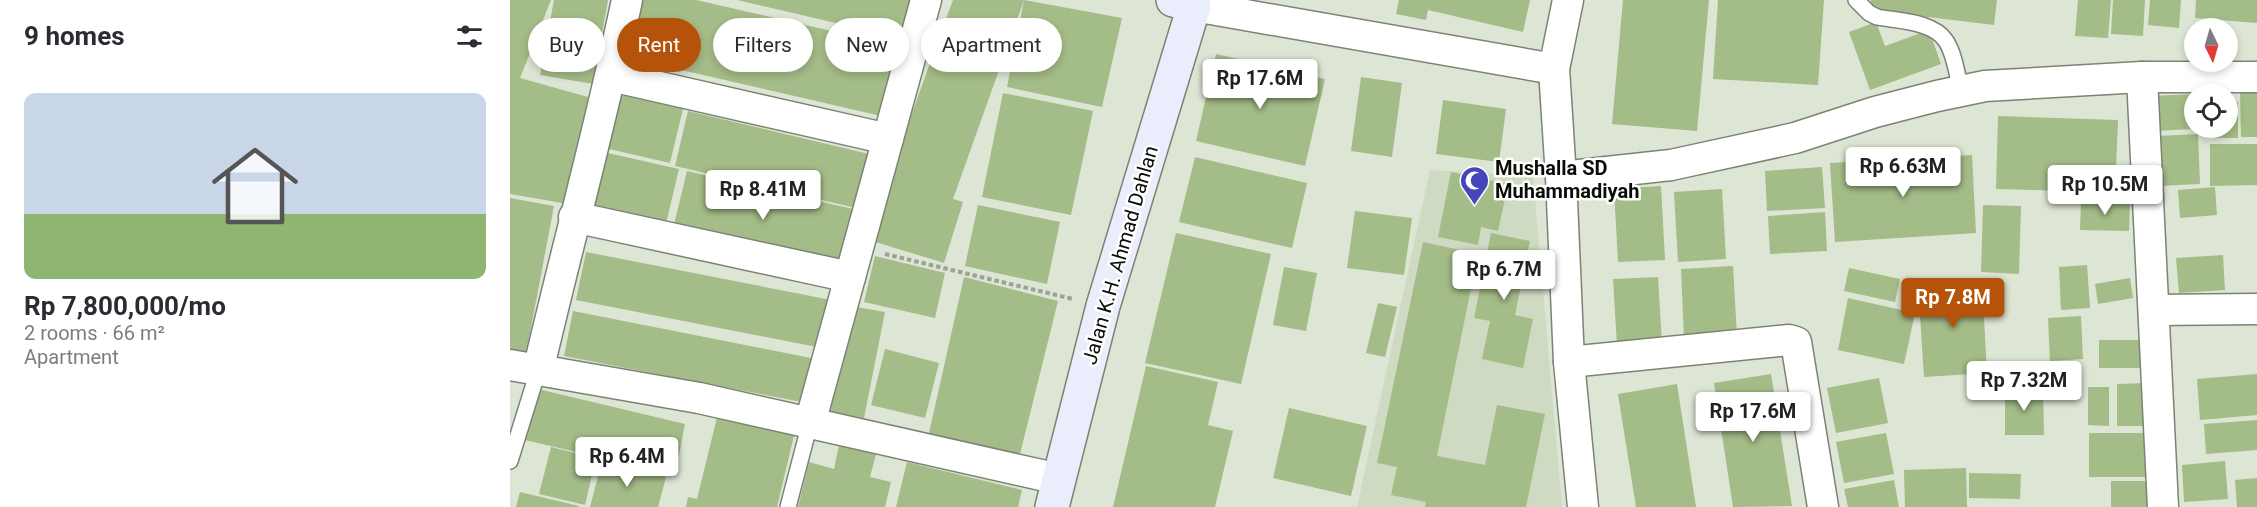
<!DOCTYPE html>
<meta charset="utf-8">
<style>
body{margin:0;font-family:Roboto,sans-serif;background:#f7f7f7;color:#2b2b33;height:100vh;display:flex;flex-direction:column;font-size:22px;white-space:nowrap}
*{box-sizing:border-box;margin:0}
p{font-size:20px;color:#7c7c81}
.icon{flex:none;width:33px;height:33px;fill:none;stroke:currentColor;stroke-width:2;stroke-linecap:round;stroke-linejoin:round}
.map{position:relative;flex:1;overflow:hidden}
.details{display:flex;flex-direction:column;background:#fff;width:510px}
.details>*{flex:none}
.hud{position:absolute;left:18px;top:18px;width:570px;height:54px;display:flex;gap:12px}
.needle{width:39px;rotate:175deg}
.fabs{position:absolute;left:1674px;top:18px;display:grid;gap:12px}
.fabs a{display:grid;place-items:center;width:54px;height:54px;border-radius:50%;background:#fff;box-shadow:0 3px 9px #0003;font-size:30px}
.price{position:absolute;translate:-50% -51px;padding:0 14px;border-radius:6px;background:#fff;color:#222;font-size:20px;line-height:39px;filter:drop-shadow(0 2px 3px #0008)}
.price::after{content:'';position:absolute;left:50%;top:36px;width:18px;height:14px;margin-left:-9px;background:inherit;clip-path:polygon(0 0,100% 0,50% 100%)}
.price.on{background:#b45309;color:#fff}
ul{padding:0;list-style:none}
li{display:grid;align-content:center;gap:12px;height:318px;padding:0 24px}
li+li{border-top:2px solid #e1e1e2}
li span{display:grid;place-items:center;height:186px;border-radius:12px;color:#555}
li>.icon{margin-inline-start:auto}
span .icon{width:108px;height:108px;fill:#fffc;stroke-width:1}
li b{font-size:26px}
h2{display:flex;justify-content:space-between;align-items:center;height:72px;padding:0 24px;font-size:26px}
.chip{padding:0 21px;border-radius:27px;background:#fff;box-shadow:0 3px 9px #0003;font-size:21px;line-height:54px}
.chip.on{background:#b45309;color:#fff}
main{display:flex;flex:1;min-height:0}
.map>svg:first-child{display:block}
.built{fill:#cfdac3}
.building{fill:#a4bc87}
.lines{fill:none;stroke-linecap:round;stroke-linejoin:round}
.lane-casing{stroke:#7c8374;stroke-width:18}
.street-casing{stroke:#7c8374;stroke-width:33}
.secondary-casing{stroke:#7c8374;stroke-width:36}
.path{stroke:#9ca295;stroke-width:4;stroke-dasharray:4.5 3;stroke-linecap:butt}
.lane{stroke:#fff;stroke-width:15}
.street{stroke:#fff;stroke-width:30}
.secondary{stroke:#eaedfb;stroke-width:33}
.labels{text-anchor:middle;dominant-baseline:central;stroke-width:5;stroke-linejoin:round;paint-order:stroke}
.poi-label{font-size:20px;font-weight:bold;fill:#0a0c07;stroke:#fff;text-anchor:start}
.street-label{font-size:20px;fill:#0a0c07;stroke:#fff}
</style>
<main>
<section class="details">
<h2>9 homes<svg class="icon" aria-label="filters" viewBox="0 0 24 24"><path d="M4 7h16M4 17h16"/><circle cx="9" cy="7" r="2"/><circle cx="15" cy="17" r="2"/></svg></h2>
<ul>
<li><span style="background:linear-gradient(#c9d6e8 65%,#8fb573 0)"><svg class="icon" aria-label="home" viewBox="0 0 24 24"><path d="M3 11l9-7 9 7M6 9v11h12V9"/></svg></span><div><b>Rp 7,800,000/mo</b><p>2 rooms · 66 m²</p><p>Apartment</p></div></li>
</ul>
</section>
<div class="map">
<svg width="1747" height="507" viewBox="0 0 1747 507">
<rect width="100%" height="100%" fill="#dde5d4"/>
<!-- built -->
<polygon class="built" points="920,170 1023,176 1052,507 847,507"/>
<!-- building -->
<g class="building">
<polygon points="0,0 41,0 10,78 78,97 58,204 0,194"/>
<polygon points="44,0 98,0 83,84 30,75"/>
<polygon points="128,0 186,0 387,46 371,116 115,57"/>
<polygon points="227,0 408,0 398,40"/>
<polygon points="443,0 514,0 612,18 592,107 497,87 514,0 443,199 453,202 434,263 359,240 378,179"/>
<polygon points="889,0 1020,0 1013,32 918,10 916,20 886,14"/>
<polygon points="1113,0 1199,0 1187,131 1102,124"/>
<polygon points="1208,0 1314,0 1308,85 1203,79"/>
<polygon points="1361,0 1487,0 1484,25 1360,10"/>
<polygon points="1568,0 1601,0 1598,38 1565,36"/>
<polygon points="1603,0 1635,0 1633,36 1601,34"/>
<polygon points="1640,0 1671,0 1669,28 1638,25"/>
<polygon points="1686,0 1747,0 1747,23 1685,18"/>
<polygon points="1366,22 1375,46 1419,30 1431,64 1360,90 1339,32"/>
<polygon points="706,54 815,79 795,166 686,141"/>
<polygon points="851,77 892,83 882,157 841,151"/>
<polygon points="1730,92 1747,92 1747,137 1731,137"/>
<polygon points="493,93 583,111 561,215 472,197"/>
<polygon points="108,94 173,109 160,163 95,148"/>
<polygon points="1684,94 1684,129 1644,131 1642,96"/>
<polygon points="933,100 996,109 989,162 926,154"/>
<polygon points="1718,102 1728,102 1728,138 1696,138 1696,128 1718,128"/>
<polygon points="178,111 359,154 346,208 165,166"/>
<polygon points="1488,116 1608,120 1605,192 1486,189"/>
<polygon points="1688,134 1690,184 1649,186 1647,136"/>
<polygon points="1700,144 1747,144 1747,185 1700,186"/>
<polygon points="89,151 169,169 154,232 74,213"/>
<polygon points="1462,155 1466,233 1325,242 1320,163"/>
<polygon points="685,157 797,183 782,248 669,222"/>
<polygon points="1312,167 1315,208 1257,211 1255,171"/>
<polygon points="177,171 343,209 328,272 162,233"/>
<polygon points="941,172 998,184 988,231 971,227 968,245 928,237"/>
<polygon points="1151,186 1155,260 1108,262 1104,189"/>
<polygon points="1705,187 1707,215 1670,218 1668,190"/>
<polygon points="1212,189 1216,259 1168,262 1164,192"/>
<polygon points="0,198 44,206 16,354 0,351"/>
<polygon points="1571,201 1620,202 1619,231 1570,230"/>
<polygon points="468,205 550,222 537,284 455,266"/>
<polygon points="1473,205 1511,206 1509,274 1471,272"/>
<polygon points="845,211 902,218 894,275 837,268"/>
<polygon points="1315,212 1317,251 1260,254 1258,216"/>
<polygon points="666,233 761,254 731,384 635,363"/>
<polygon points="981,233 1020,241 1005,315 1023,319 1013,368 972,359 980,321 964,318"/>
<polygon points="913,242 968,254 927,456 975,465 987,405 1035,414 1016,507 915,507 916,502 881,495 887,467 867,463"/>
<polygon points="76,252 321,300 312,348 66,300"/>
<polygon points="1713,255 1715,290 1669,293 1666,258"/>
<polygon points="365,256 435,273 425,318 354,302"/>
<polygon points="1577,265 1580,308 1551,310 1549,267"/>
<polygon points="1223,266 1227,336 1174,339 1171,269"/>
<polygon points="774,267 807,273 796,331 763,325"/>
<polygon points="1339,268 1390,279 1385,302 1334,291"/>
<polygon points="454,277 548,301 508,462 417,442"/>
<polygon points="1148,277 1152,344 1107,346 1103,279"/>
<polygon points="1620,278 1623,298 1588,304 1585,284"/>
<polygon points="1472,281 1477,373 1414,377 1408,285"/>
<polygon points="1338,298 1405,313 1394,364 1328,350"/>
<polygon points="868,303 887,307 875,357 856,353"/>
<polygon points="341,306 375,312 354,418 320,411"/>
<polygon points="63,311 311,360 302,404 54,356"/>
<polygon points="1571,316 1573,359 1540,361 1538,318"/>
<rect x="1589" y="340" width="48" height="28"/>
<polygon points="375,349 429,363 415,418 361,405"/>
<polygon points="636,366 708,382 698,425 723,431 705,507 603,507"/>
<polygon points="1261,374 1282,506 1223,507 1204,383"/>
<polygon points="1747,374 1747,415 1690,420 1687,379"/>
<polygon points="1369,378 1378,423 1326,433 1317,388"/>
<polygon points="1638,383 1638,426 1607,426 1607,384"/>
<polygon points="1167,384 1186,507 1126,507 1108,394"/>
<polygon points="1578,387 1599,387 1599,426 1578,425"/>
<polygon points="1495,388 1533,388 1534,435 1495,435"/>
<polygon points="28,389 175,424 165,475 15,440"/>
<polygon points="210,405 287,423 267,507 176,507 178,497 187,499"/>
<polygon points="779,408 857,426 841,496 763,478"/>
<polygon points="1747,420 1747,450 1696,454 1694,424"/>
<polygon points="1376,433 1384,474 1334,483 1326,442"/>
<rect x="1579" y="433" width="58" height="44"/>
<polygon points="329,445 366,454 360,477 381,482 375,507 288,507 299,462 324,469"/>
<polygon points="41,447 86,458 75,505 29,494"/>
<polygon points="92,461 156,477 148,507 80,507"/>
<polygon points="1715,461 1718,499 1674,502 1672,465"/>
<polygon points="397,462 512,490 508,507 386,507"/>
<polygon points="1456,468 1457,507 1395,507 1394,470"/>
<polygon points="1459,473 1511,474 1510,499 1459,498"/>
<polygon points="1747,478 1747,507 1727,507 1725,480"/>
<polygon points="1384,480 1389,507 1338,507 1334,489"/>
<rect x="1601" y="481" width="42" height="26"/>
<polygon points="10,492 69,506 69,507 6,507"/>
</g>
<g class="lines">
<defs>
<g id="lane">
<path d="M1346,0L1359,13L1367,17C1388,21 1423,21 1436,41C1445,55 1447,75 1451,91"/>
<polyline points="0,461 28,371"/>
<polyline points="278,507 300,423"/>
</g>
<g id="street">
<polyline points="1058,0 1044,69 1051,177 1059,362 1073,507"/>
<polyline points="684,6 1044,69"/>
<polyline points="101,76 378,139"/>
<polyline points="1632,77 1653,507"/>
<polyline points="1051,177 1161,165 1285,138 1365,112 1427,96 1475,86 1632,77 1747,77"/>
<polyline points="64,217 340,277"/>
<polyline points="1644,310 1747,309"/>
<polyline points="1059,362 1279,340 1286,342 1313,507"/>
<polyline points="0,365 189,398 549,479"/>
<path d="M28,371C57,247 91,124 117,0"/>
<polyline points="300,423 416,0"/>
</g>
<polyline id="secondary" points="542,507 593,306 684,6 663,0"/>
</defs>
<!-- lane casing -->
<use href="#lane" class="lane-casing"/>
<!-- street casing -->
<use href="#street" class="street-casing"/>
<!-- secondary casing -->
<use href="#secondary" class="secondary-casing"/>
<!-- path -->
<polyline class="path" points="375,254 563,299"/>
<!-- lane -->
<use href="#lane" class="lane"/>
<!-- street -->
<use href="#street" class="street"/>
<!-- secondary -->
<use href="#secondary" class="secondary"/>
</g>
<!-- icons -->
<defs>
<symbol id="mosque-pin" viewBox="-11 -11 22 30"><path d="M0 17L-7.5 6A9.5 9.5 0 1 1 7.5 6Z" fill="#4646bb" stroke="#fff"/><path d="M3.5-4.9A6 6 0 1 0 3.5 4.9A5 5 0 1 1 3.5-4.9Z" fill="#fff"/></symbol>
</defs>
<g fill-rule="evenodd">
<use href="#mosque-pin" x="948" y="164" width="33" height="45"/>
</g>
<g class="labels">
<!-- poi labels -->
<g class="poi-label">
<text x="985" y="168">Mushalla SD<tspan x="985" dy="23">Muhammadiyah</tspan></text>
</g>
<!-- street labels -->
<g class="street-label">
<text transform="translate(610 255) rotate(-74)">Jalan K.H. Ahmad Dahlan</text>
</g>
</g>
</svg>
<div class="fabs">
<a><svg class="needle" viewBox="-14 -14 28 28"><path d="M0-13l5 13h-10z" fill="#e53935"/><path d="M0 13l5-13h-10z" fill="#7c7c81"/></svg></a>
<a><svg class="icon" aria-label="locate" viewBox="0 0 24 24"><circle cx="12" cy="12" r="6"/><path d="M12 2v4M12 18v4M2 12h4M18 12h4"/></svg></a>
</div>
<b class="price" style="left:750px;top:110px">Rp 17.6M</b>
<b class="price" style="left:1393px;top:198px">Rp 6.63M</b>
<b class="price" style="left:1595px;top:216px">Rp 10.5M</b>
<b class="price" style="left:253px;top:221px">Rp 8.41M</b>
<b class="price" style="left:994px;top:301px">Rp 6.7M</b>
<b class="price on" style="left:1443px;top:329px">Rp 7.8M</b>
<b class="price" style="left:1514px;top:412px">Rp 7.32M</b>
<b class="price" style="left:1243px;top:443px">Rp 17.6M</b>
<b class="price" style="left:117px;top:488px">Rp 6.4M</b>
<div class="hud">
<a class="chip">Buy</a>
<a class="chip on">Rent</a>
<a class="chip">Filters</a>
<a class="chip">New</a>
<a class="chip">Apartment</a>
</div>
</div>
</main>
